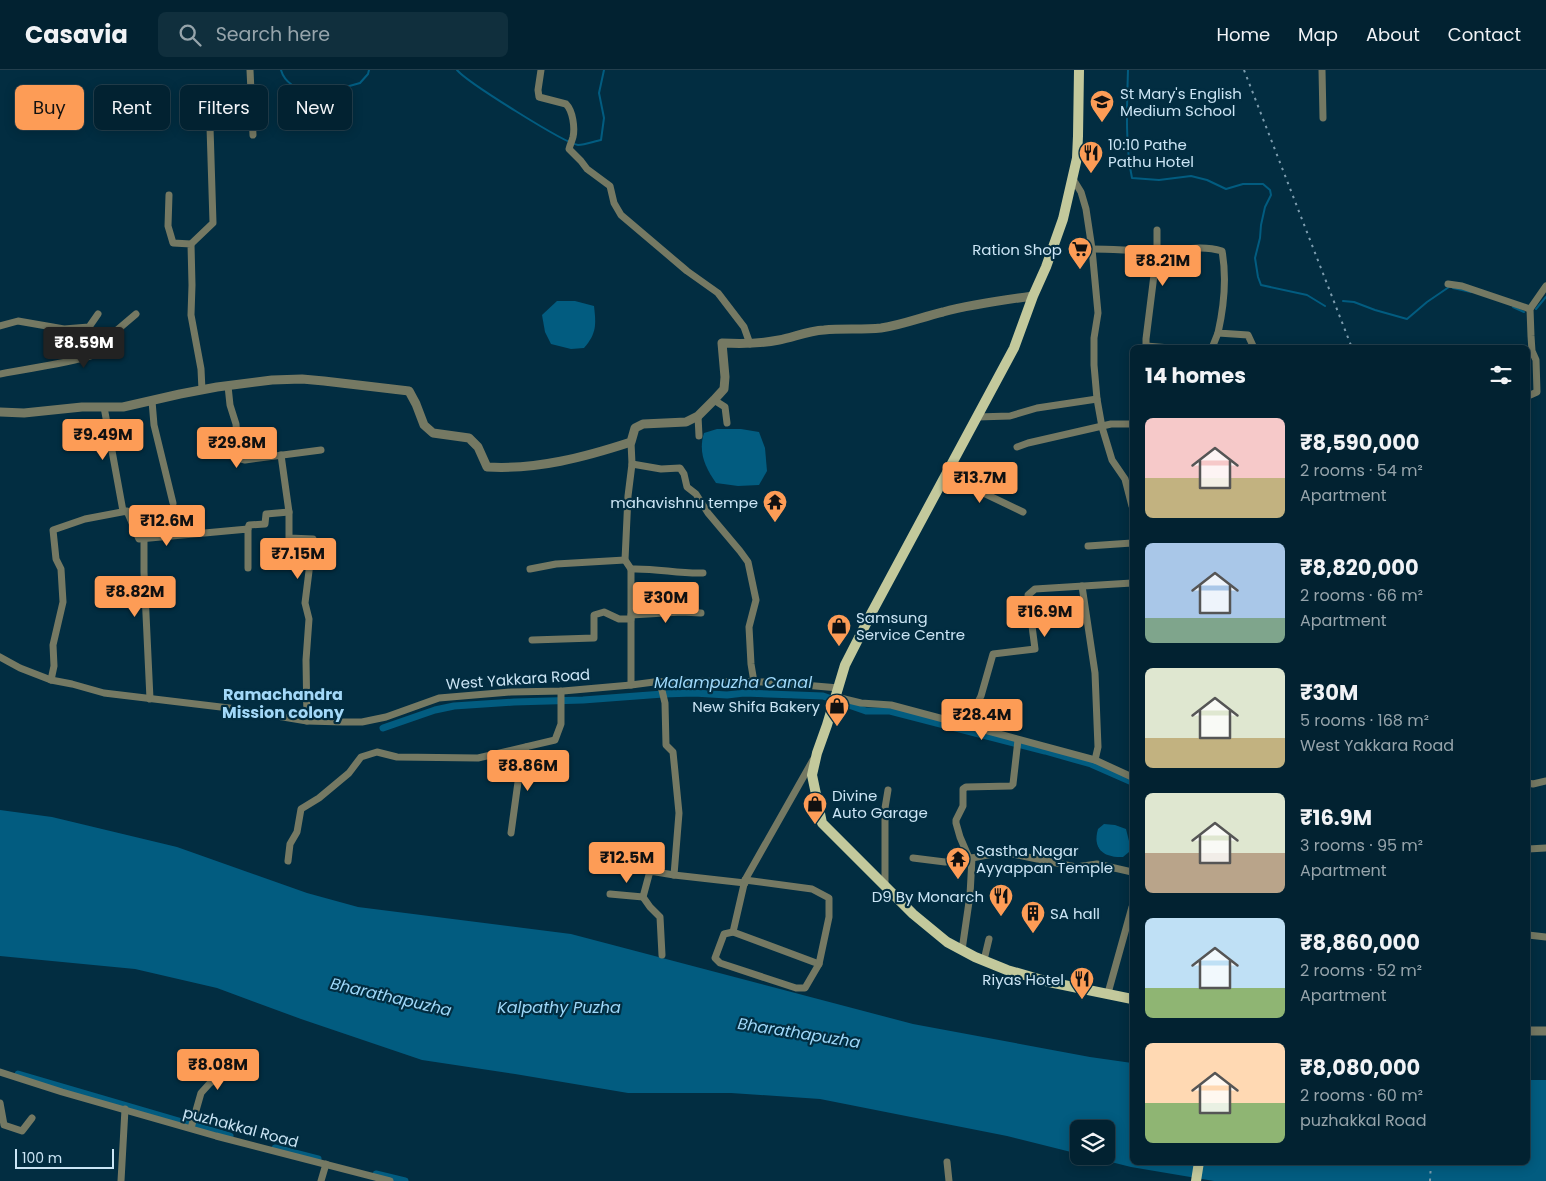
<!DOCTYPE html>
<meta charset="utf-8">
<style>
body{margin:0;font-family:Poppins,sans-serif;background:#102f3d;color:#f1f3f6;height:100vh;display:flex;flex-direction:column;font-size:19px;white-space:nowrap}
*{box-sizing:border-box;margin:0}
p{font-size:16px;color:#96a4ab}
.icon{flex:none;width:28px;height:28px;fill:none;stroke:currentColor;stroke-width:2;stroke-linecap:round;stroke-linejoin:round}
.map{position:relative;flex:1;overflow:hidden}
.sheet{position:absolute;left:1130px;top:275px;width:400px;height:820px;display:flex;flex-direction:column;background:#022231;border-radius:8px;box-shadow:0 2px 12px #0003,0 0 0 1px #233f4d}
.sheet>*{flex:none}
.top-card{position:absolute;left:15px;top:15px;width:475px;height:45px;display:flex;gap:10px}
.buttons{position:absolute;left:1070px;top:1050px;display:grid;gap:10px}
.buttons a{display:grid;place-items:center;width:45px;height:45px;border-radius:8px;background:#022231;box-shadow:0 2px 12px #0003,0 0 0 1px #233f4d;font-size:25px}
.scale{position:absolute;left:15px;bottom:12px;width:99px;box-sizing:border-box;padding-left:5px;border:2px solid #cbe5f5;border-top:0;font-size:14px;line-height:18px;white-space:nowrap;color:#cbe5f5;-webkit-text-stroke:4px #022d41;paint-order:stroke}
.price{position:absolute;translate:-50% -42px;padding:0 11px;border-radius:5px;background:#fd9c56;color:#111;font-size:16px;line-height:32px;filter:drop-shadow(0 1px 2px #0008)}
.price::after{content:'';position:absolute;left:50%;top:30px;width:15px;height:11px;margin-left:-8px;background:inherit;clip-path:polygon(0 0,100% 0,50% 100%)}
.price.active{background:#222;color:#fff}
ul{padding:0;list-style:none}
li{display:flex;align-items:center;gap:15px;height:125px;padding:0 15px}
li span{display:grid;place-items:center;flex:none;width:140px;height:100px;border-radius:8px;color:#555}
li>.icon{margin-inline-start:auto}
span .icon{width:60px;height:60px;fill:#fffc;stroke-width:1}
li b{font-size:21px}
h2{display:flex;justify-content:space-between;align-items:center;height:60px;padding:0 15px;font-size:21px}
.tag{padding:0 18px;border-radius:8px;background:#022231;box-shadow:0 2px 12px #0003,0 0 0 1px #233f4d;font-size:18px;line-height:45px}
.tag.active{background:#fd9c56;color:#111}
header{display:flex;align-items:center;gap:30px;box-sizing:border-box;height:70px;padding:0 25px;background:#022231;border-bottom:1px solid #233f4d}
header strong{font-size:24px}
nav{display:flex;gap:28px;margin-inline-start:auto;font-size:18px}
.search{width:350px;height:45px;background:#102f3d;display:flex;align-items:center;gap:12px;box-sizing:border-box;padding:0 18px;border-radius:8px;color:#96a4ab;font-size:19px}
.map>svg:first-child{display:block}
.water{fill:#025c80}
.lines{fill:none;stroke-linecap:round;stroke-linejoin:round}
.stream{stroke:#025c80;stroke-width:2}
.canal{stroke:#025c80;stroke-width:7}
.minor{stroke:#757963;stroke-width:7}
.tertiary{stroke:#757963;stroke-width:9}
.primary{stroke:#c3c99c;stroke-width:10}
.rail{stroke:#7c9cae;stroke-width:2;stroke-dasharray:2.5 5;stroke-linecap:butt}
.labels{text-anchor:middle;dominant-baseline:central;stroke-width:4.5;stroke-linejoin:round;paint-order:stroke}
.poi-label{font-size:15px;fill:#cbe5f5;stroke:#022d41;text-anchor:start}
.street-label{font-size:15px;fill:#cbe5f5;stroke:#022d41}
.water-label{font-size:16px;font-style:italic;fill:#9fd8f9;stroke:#022d41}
.neighbourhood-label{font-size:16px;font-weight:bold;fill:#a2d8f8;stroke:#022d41}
</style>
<header>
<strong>Casavia</strong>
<div class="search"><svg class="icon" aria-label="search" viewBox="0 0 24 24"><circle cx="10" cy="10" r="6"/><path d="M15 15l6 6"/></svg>Search here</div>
<nav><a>Home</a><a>Map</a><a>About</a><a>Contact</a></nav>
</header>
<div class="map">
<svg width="1546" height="1111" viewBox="0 0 1546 1111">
<rect width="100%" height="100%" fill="#022d41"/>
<!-- water -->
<g class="water">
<path d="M557,231H575L594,236C596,254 597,263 584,278L571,279L551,274L545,262L542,245Z"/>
<path d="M717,359H741L759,362L765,378L767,401L759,415L738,416L716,413C705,397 698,382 704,363Z"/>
<polygon points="0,740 52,747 177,777 307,823 358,837 571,864 913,954 1090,987 1132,993 1132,1092 1528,1092 1528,1010 1546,1010 1546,1111 1214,1111 1131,1097 1087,1086 1106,1086 1106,1059 1079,1059 1079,1084 1007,1066 820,1029 731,1023 628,1023 515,1004 422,990 301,949 217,918 135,899 0,886"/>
<path d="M1104,754L1115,755L1126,759L1129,771V782L1123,787C1104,788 1092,779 1098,759Z"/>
</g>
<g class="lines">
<!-- stream -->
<g class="stream">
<path d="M281,0C285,15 301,20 314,26L360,13L368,4L369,0"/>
<path d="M457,0C467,12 564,73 578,75C585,75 595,71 601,70L604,48L599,23L604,0"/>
<path d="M1128,0C1127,34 1125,75 1132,108L1159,110L1191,106L1207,110L1226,119L1243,114H1263L1270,120L1271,125L1265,137L1261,155L1260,168L1255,188L1258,207L1261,215L1307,225L1325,236"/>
<polyline points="1453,218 1471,222"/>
<polyline points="1343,231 1354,232 1375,240 1407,249 1427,232 1449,217"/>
<polyline points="1513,237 1524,242"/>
<polyline points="1536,239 1546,227"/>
</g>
<!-- canal -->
<g class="canal">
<polyline points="383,658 435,640 454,636 514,632 583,630 663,624 694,623 727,625 744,623 823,626 866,641 890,641 1045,681 1091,694 1132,712"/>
<polyline points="18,1004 230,1066"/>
<polyline points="275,1078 318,1089"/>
<polyline points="376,1104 405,1111"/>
</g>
<!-- minor -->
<g class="minor">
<polyline points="250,0 253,65"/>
<path d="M541,0L538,20L539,27L566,34C573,41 575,58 573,67C572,71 570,75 569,79L581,91L587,99L610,116L614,133L621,145L687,201L718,223L744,257L750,274"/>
<polyline points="1322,0 1323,48"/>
<polyline points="1073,109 1081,122 1086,139 1092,179 1098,243 1094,268 1094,295 1097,329 1102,357 1112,390 1125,409 1132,436"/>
<polyline points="169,125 168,156 173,173 191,174 192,215 191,245 201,299 202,320"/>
<polyline points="191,174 213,153 209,25"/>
<path d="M1092,179C1113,179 1134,181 1155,181C1178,181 1200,174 1222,181C1227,208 1224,236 1218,263L1248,265L1254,278"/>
<polyline points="1448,214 1462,216 1530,239"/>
<polyline points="0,256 18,251 64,259 89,257 98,244"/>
<polyline points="1146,276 1146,269 1157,181 1157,160"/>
<polyline points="1146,278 1146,276 1170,278"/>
<polyline points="1212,278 1218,263"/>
<path d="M0,304C39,296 79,293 115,277L112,268L116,261L136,244"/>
<polyline points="228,316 230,335 236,354 238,383 241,389 245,390 321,380"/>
<polyline points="1528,326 1537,322 1536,290 1532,281 1531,266 1530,239 1546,216"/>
<polyline points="714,330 725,337 727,353"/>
<polyline points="152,331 154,355 173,433"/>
<polyline points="104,337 123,441"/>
<polyline points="698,346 699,366"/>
<polyline points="977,347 1010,346 1037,338 1097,329"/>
<polyline points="631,372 632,394 628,426 625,490 631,499 631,615"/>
<polyline points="1017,377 1028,373 1111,354 1132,354"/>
<polyline points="281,385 289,442 289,468 313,469 305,533 309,549 306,590 307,651"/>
<polyline points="632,394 661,399 680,398 684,404 687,417 696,424 708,443 740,481 748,492 756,530 749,557 751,594 754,612"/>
<polyline points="946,405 1023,442"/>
<polyline points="248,459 249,455 265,454 266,444 289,442"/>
<polyline points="144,468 144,502 150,629"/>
<polyline points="1088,476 1132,473"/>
<polyline points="530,499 556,494 625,490"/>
<path d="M631,499C656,498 679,504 703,503"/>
<polyline points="1082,516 1095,603 1098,677 1095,690"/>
<polyline points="631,545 681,542 701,543"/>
<polyline points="532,570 594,568 594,545 604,542 619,549 631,549"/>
<polyline points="0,587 20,598 51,610 72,614 104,623 229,638 307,651 343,652 362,652 386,647 439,628 511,622 563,621 631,615 654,612 680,611 768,612 839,618"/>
<polyline points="51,610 54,596 53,575 63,532 61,499 56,489 53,460 85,449 127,441 139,469 248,459 248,498"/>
<polyline points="660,612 665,633 666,675 673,682 679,743 674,805 745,813"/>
<polyline points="836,627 861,633 891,635 966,655 1095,690 1132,707"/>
<polyline points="966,655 981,626 993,584 1035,579 1028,525 1035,519 1132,513"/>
<polyline points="813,690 745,810 733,862 819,894"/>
<polyline points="1528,713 1533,714 1546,711"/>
<polyline points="511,763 518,712 526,677"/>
<polyline points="1528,779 1546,778"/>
<polyline points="913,788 945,792 972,788"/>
<polyline points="969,788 960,767 956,753 956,750 963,736 963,719 966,717 1011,716 1013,714 1018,670"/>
<polyline points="288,791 290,774 297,762 301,739 319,728 349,703 361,687 377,682 397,687 478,688 555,670 561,654 561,621"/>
<polyline points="885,816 885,738 888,720"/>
<polyline points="610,824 643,827"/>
<polyline points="733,862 724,864 715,888 720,893 796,918 805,918 819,894 829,847 829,828 812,819 745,810"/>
<polyline points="1528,865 1546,867"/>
<polyline points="962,880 970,825 972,788 1003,782 1076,797 1097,794 1132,802"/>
<polyline points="662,885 660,847 650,837 643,827 650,801 674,805"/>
<polyline points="984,890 989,869"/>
<polyline points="1108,923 1132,837"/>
<polyline points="0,1002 62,1022 216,1066 390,1111"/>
<polyline points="0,1033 4,1055 22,1061 32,1048"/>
<polyline points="191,1058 201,1023 210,1013 218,1008 227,988"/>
<polyline points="947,1092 949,1111"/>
<polyline points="121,1111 125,1039"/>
<polyline points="321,1111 326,1094"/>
</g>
<!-- tertiary -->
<g class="tertiary">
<path d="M0,342L24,343L82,337H123L180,324L217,317L272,310L302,309L324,311L409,321L416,334L424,355L433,363L469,368L478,377L487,397C537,400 585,387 631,372L635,358L643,354L686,352L698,346L714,330L724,319L725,307L722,273C742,274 760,274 779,270C794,267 808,261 824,260C842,258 862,260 881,258C902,255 922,247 943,242C973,234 1003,230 1033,226"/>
<polyline points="1528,961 1546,961"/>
</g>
<!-- primary -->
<g class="primary">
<polyline points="1079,0 1078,66 1077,88 1063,149 1046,197 1033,226 1014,278 872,542 845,595 827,655 817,683 812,705 822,753 913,844 947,872 975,887 1007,900 1049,912 1132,929"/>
<polyline points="1196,1111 1199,1092"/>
</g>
<!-- rail -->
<g class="rail">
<polyline points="1244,0 1352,278"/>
<polyline points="1430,1111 1431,1092"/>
</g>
</g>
<!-- icons -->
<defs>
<symbol id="school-pin" viewBox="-11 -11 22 30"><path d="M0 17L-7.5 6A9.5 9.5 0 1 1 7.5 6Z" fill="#fd9c56" stroke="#022d41"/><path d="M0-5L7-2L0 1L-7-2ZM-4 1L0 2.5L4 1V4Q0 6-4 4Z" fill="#111"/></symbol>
<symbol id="restaurant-pin" viewBox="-11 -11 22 30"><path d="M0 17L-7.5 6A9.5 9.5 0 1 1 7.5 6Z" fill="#fd9c56" stroke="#022d41"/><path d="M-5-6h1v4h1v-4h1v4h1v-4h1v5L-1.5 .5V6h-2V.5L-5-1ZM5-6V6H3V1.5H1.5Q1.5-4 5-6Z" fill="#111"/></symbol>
<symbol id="supermarket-pin" viewBox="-11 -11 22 30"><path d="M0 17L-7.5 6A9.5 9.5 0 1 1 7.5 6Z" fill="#fd9c56" stroke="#022d41"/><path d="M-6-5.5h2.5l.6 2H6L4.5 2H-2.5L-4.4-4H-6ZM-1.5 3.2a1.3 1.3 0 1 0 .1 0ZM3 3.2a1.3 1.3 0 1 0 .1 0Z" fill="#111"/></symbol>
<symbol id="temple-pin" viewBox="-11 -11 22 30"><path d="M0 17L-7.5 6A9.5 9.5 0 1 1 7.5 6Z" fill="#fd9c56" stroke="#022d41"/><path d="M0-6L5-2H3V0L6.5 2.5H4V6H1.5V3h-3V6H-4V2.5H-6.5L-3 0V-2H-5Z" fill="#111"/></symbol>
<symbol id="shop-pin" viewBox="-11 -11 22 30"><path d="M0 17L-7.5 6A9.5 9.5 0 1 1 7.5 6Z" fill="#fd9c56" stroke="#022d41"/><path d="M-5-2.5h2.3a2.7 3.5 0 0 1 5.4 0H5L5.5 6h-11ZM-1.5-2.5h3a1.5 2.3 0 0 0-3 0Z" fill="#111"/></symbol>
<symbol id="building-pin" viewBox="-11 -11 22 30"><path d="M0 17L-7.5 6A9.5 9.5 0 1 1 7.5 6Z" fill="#fd9c56" stroke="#022d41"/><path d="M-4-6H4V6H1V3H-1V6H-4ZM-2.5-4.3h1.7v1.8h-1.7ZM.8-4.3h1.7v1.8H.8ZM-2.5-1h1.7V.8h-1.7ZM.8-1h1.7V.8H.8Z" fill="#111"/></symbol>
</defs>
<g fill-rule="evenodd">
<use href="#school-pin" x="1088" y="18" width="28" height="38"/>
<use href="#restaurant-pin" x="1077" y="69" width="28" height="38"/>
<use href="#supermarket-pin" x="1066" y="165" width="28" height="38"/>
<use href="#temple-pin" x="761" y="418" width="28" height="38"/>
<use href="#shop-pin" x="825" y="542" width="28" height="38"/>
<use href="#shop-pin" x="823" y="622" width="28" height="38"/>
<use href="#shop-pin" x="801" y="720" width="28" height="38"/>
<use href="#temple-pin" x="944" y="775" width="28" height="38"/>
<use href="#restaurant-pin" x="987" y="812" width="28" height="38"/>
<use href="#building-pin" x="1019" y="829" width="28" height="38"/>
<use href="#restaurant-pin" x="1068" y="895" width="28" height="38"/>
</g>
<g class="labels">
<!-- poi labels -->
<g class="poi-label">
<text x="1120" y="23">St Mary's English<tspan x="1120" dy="17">Medium School</tspan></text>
<text x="1108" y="74">10:10 Pathe<tspan x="1108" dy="17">Pathu Hotel</tspan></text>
<text x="1062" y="179" text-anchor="end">Ration Shop</text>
<text x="758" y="432" text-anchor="end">mahavishnu tempe</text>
<text x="856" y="547">Samsung<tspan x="856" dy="17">Service Centre</tspan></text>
<text x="820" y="636" text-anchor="end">New Shifa Bakery</text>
<text x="832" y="725">Divine<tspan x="832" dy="17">Auto Garage</tspan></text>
<text x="976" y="780">Sastha Nagar<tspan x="976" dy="17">Ayyappan Temple</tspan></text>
<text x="984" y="826" text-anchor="end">D9 By Monarch</text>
<text x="1050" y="843">SA hall</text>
<text x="1064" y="909" text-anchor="end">Riyas Hotel</text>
</g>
<!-- street labels -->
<g class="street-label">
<text transform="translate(518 609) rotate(-4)">West Yakkara Road</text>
<text transform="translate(241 1057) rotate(15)">puzhakkal Road</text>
</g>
<!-- water labels -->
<g class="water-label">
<text x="733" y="612">Malampuzha Canal</text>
<text transform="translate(391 927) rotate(13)">Bharathapuzha</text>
<text x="559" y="937">Kalpathy Puzha</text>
<text transform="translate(799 963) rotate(9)">Bharathapuzha</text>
</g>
<!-- neighbourhood labels -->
<g class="neighbourhood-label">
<text x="283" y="624">Ramachandra<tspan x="283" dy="18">Mission colony</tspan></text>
</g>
</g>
</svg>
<div class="buttons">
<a><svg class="icon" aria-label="layers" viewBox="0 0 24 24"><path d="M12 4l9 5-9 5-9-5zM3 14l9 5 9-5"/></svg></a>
</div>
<div class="scale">100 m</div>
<b class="price" style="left:1163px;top:217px">₹8.21M</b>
<b class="price active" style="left:84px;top:299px">₹8.59M</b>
<b class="price" style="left:103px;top:391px">₹9.49M</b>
<b class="price" style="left:237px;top:399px">₹29.8M</b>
<b class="price" style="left:980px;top:434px">₹13.7M</b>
<b class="price" style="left:167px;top:477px">₹12.6M</b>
<b class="price" style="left:298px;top:510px">₹7.15M</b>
<b class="price" style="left:135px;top:548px">₹8.82M</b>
<b class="price" style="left:666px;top:554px">₹30M</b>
<b class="price" style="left:1045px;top:568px">₹16.9M</b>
<b class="price" style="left:982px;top:671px">₹28.4M</b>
<b class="price" style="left:528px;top:722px">₹8.86M</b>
<b class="price" style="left:627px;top:814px">₹12.5M</b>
<b class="price" style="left:218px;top:1021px">₹8.08M</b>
<div class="top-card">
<a class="tag active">Buy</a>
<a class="tag">Rent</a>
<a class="tag">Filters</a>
<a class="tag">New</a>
</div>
<section class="sheet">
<h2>14 homes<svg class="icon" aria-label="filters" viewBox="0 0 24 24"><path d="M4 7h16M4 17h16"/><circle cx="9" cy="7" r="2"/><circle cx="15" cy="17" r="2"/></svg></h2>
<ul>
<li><span style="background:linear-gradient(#f6c9c9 60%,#c2b280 0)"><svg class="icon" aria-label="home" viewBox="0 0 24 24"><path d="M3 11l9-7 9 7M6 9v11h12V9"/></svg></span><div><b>₹8,590,000</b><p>2 rooms · 54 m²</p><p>Apartment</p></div></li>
<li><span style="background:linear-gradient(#a9c7e8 75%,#7fa58c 0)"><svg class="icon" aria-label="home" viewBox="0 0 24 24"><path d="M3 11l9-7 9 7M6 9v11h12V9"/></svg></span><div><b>₹8,820,000</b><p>2 rooms · 66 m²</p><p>Apartment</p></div></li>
<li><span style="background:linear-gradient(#dfe7d0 70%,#c2b280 0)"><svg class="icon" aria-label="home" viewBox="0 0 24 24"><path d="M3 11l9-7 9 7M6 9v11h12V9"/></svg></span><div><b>₹30M</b><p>5 rooms · 168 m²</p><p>West Yakkara Road</p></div></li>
<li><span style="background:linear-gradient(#dfe7d0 60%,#b9a48a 0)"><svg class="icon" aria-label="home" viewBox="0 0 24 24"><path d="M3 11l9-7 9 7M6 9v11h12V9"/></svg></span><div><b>₹16.9M</b><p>3 rooms · 95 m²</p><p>Apartment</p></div></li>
<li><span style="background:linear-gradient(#bfe0f5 70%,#8fb573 0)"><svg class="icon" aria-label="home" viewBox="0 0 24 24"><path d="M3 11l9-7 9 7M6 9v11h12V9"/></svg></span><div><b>₹8,860,000</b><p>2 rooms · 52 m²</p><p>Apartment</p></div></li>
<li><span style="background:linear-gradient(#ffd9b3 60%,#8fb573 0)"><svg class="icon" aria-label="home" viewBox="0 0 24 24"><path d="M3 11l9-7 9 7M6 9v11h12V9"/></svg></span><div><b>₹8,080,000</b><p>2 rooms · 60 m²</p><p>puzhakkal Road</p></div></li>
</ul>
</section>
</div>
